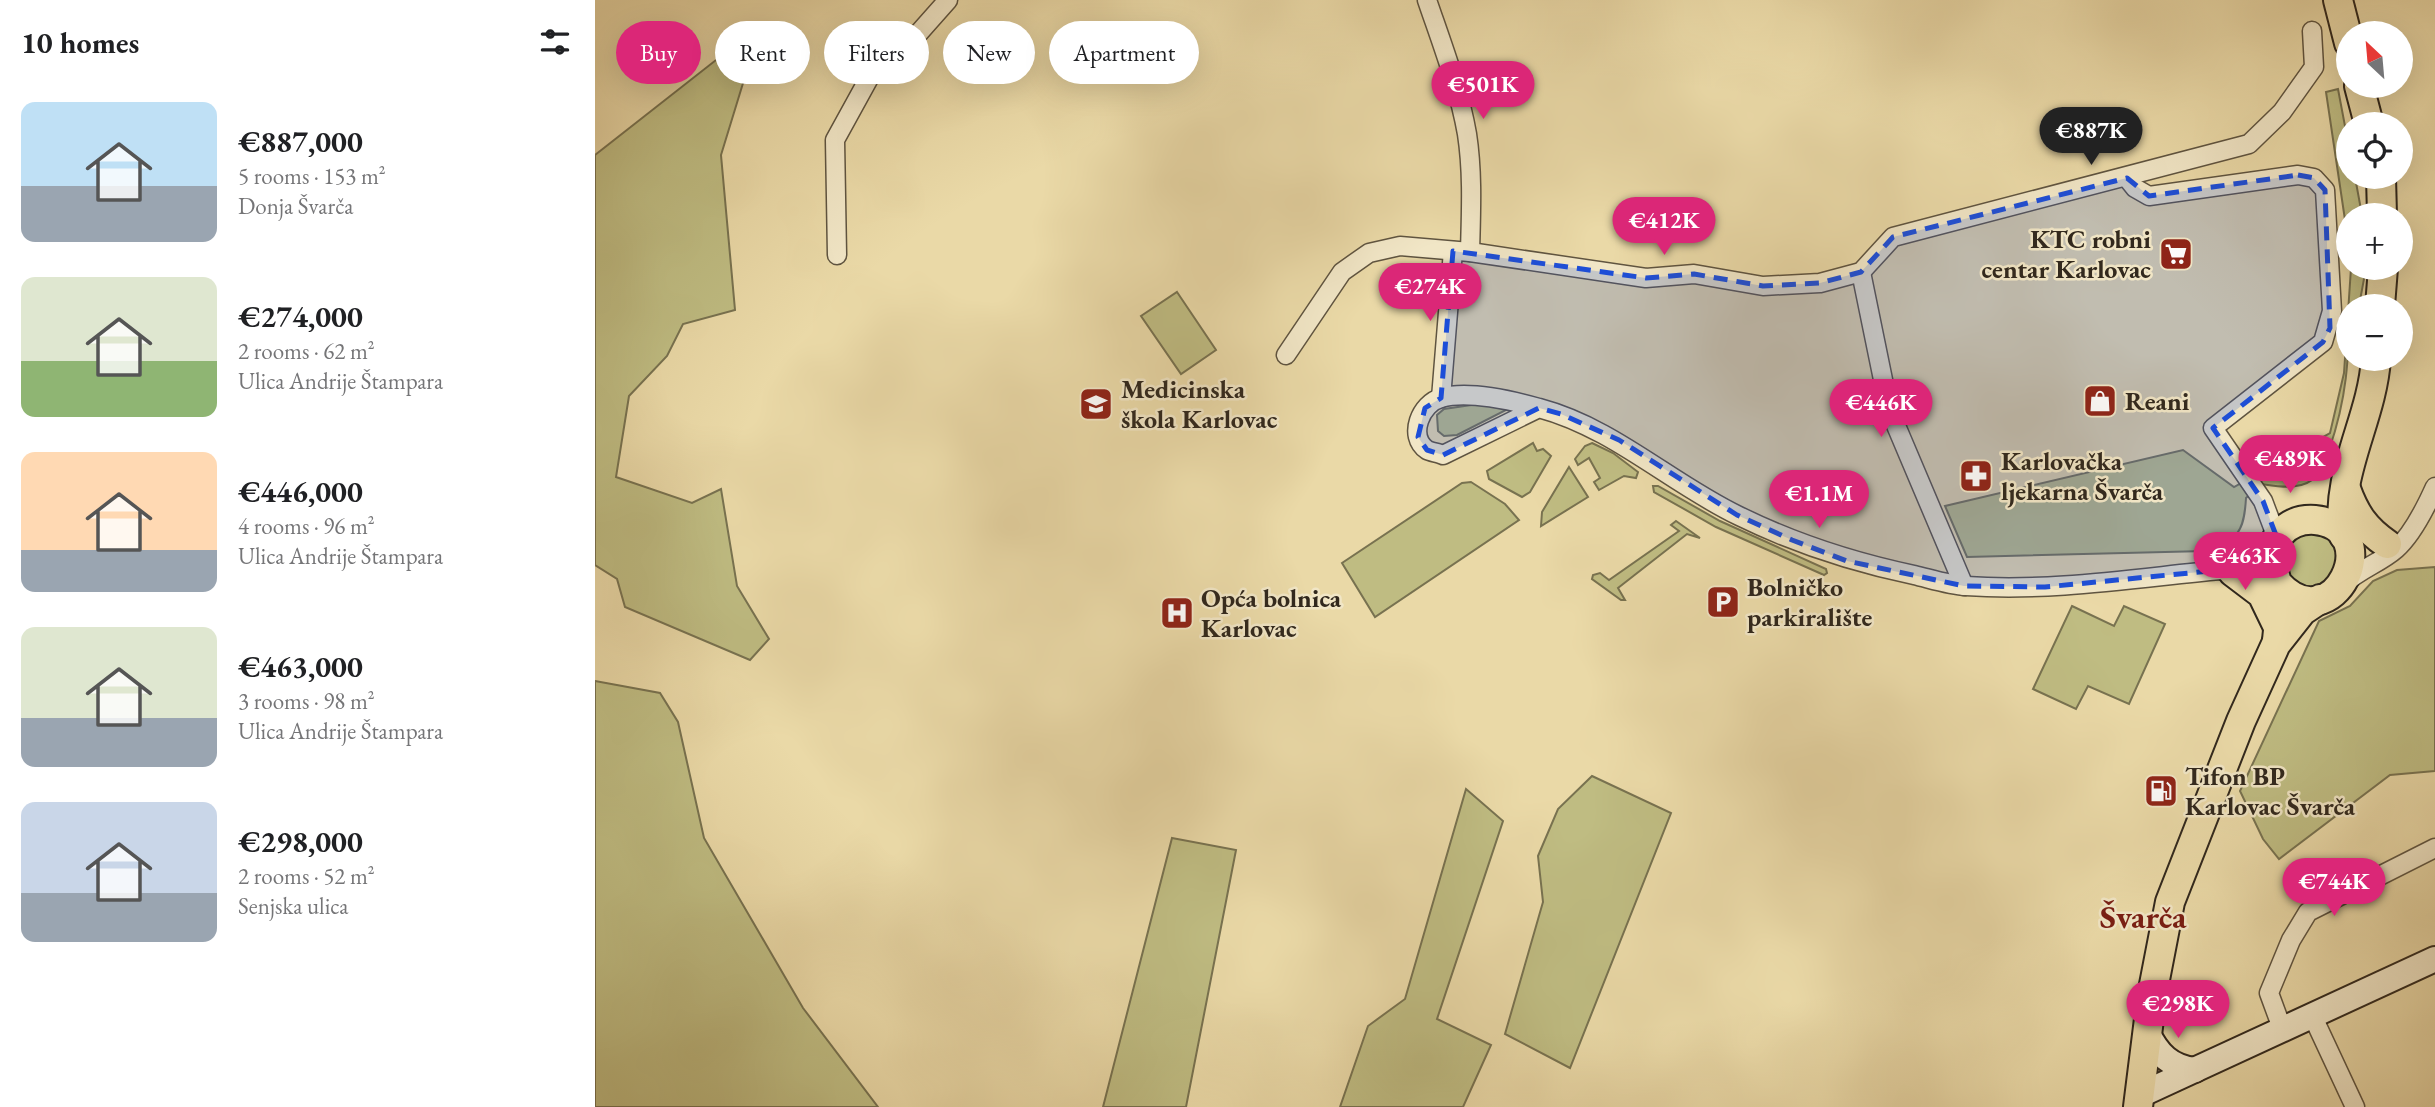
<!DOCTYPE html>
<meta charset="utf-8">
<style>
body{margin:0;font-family:"EB Garamond",serif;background:#f6f6f6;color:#202124;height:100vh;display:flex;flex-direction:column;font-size:26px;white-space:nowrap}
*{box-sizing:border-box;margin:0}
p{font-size:23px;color:#757577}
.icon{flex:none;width:38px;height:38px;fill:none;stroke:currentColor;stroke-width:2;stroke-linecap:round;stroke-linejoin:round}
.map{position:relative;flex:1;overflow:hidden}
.panel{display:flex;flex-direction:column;background:#fff;width:595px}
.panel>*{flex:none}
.guide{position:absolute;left:21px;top:21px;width:665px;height:63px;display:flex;gap:14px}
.needle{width:46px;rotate:334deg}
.controls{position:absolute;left:1741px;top:21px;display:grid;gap:14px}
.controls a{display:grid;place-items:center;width:77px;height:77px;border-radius:50%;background:#fff;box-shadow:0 7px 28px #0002;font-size:35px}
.price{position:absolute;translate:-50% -60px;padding:0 16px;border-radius:24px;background:#db2777;color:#fff;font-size:23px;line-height:46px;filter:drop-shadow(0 2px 4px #0008)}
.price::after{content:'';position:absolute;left:50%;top:42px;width:21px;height:16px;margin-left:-10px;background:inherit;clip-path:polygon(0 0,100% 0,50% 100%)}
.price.on{background:#222;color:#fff}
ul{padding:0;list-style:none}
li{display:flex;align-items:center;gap:21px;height:175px;padding:0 21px}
li span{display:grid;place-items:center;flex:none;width:196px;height:140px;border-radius:14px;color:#555}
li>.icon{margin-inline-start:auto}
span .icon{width:84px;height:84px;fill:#fffc;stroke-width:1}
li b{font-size:30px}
h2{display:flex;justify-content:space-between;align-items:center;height:84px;padding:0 21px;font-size:30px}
.pill{padding:0 24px;border-radius:32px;background:#fff;box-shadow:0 7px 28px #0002;font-size:24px;line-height:63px}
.pill.on{background:#db2777;color:#fff}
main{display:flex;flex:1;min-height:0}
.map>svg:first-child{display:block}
.green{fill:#bfbc82;stroke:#787250;stroke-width:2}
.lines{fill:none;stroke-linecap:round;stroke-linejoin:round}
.street-casing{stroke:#5f5440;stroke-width:21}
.secondary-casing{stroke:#31281d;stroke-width:28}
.primary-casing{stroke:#31281d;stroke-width:32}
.street{stroke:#f1e6c6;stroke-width:18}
.secondary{stroke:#f1e6c6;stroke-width:24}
.primary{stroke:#ead9a7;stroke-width:28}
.marked{fill:#1d4ed8;fill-opacity:0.2;stroke:#1d4ed8;stroke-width:5;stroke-dasharray:14 9;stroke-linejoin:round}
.labels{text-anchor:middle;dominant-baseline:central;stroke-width:5;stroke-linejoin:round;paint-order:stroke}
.poi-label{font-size:26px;font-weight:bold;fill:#31281d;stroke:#f1e6c6;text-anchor:start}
.district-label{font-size:33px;font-weight:bold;fill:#7a1f14;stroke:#f1e6c6}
</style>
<main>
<section class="panel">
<h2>10 homes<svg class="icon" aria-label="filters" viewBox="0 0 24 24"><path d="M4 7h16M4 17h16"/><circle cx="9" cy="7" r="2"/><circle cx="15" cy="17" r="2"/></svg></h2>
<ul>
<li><span style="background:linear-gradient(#bfe0f5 60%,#9aa5b1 0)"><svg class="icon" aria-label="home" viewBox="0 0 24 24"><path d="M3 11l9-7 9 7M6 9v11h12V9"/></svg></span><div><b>€887,000</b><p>5 rooms · 153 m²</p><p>Donja Švarča</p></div></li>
<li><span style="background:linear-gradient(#dfe7d0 60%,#8fb573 0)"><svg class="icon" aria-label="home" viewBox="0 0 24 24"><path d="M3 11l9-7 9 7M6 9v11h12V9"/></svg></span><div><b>€274,000</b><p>2 rooms · 62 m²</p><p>Ulica Andrije Štampara</p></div></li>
<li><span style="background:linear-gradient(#ffd9b3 70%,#9aa5b1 0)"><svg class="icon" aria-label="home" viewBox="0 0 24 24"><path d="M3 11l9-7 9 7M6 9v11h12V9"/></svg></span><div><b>€446,000</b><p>4 rooms · 96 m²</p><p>Ulica Andrije Štampara</p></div></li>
<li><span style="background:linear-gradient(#dfe7d0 65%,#9aa5b1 0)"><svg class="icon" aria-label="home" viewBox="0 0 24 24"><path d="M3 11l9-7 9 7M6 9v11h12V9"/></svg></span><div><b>€463,000</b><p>3 rooms · 98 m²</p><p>Ulica Andrije Štampara</p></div></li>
<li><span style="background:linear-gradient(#c9d6e8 65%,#9aa5b1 0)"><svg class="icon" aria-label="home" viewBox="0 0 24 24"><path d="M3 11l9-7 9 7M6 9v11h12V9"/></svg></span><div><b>€298,000</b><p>2 rooms · 52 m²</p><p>Senjska ulica</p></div></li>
</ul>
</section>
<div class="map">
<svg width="1840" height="1107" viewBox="0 0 1840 1107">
<rect width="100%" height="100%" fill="#ead9a7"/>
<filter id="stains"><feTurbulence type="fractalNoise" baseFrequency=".00286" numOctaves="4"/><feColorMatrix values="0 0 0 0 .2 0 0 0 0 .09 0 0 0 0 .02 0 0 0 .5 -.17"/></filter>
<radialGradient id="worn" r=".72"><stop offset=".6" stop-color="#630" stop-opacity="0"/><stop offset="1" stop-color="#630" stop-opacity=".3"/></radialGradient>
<!-- green -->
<g class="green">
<polygon points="160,44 126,155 140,310 88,324 72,356 34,396 21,477 97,503 126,489 142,586 174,639 155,660 30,607 22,579 0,565 0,155 121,60"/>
<polygon points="1743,89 1753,142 1754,177 1760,177 1767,215 1754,215 1753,240 1731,92"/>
<path d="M1756,268H1771L1764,306H1754C1754,359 1752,398 1734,450C1731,457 1729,469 1723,475C1708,491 1687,487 1667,484L1651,498C1649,533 1643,539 1611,551L1372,557L1350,506L1588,450L1639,487L1735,433L1749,373Z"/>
<polygon points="582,292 621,350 586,374 546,316"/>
<polygon points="890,403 915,408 862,435 849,436 843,431 842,415 849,409"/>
<polygon points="938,443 942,451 948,449 956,456 935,492 927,497 894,479 892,471"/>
<polygon points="997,443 1018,453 1043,472 1041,478 1029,476 1004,490 999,482 1005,478 994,458 983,465 980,459 990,446"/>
<polygon points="974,467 993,497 946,526 947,512"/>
<polygon points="876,482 910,504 924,520 780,617 747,563 867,483"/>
<polygon points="1058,486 1063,486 1125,521 1231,569 1232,573 1229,575 1121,527 1059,492"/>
<polygon points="1081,521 1105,538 1092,534 1023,588 1030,600 1026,600 997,579 998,575 1005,573 1014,580 1084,531 1076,525"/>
<polygon points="1709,529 1738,538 1746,567 1725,589 1697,584 1687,548"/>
<polygon points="1840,567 1840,771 1795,775 1684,859 1668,839 1645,791 1724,621 1755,606 1778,581 1802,570"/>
<polygon points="1477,606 1519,626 1529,606 1570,624 1534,704 1493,686 1481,709 1438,689"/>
<polygon points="0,681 65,693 83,722 109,838 208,1008 283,1107 0,1107"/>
<polygon points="997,776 1076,813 975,1068 910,1034 948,902 943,856 963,809"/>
<polygon points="871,789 908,821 842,1019 896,1045 868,1107 745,1107 773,1026 810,999"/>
<polygon points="577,838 641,850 591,1107 508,1107"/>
</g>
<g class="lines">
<defs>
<g id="street">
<path d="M832,0C847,44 864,88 872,134C878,173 876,213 875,252"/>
<polyline points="1532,178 1540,188 1554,196 1703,175 1719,178 1730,190 1737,311 1728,342 1618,428 1668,501 1682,538 1667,550 1625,570"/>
<polyline points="242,255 240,140 284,60 322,35 353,0"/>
<polyline points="1266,272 1294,409 1369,586"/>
<polyline points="691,355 747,272 774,253 805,246 875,252 1051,278 1099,274 1168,286 1225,283 1266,272 1298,237 1654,144 1687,112 1719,67 1717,31"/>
<polyline points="846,398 858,251"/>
<path d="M944,408C919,401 872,390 846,398C826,403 812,436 832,450C836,452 844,453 848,455L944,408C1019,428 1075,483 1144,516C1201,544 1257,562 1319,575C1336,579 1354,585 1371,586C1456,592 1541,578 1625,570L1646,573"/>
<path d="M1749,584C1765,569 1785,563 1801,549C1818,534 1831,507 1840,487"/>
<polyline points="1718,1017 1760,1107"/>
<polyline points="1688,1031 1674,993 1696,940 1713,912 1840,848"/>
</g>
<g id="secondary">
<path d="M1552,1032C1563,1054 1575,1067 1600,1070"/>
<polyline points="1543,1096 1840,959"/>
</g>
<g id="primary">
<polyline points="1743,0 1754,43"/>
<polyline points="1764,86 1774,124"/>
<polyline points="1786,177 1787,215"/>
<polyline points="1785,306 1788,268"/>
<path d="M1751,489C1760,514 1770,529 1792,544"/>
<path d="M1749,536C1739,475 1777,420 1781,359"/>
<polyline points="1638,572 1667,594 1682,625"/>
<path d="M1682,641C1683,627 1686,613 1685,598C1683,574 1666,555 1686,533C1695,523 1707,519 1720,520C1793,527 1739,646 1682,583"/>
<polyline points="1543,1107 1557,995 1575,902 1646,721 1681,644 1707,611 1725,599"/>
</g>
</defs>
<!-- street casing -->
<use href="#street" class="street-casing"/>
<!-- secondary casing -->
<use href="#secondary" class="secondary-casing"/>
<!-- primary casing -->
<use href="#primary" class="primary-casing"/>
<!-- street -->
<use href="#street" class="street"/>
<!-- secondary -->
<use href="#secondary" class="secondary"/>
<!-- primary -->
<use href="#primary" class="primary"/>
</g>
<!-- marked area -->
<path class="marked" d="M1703,175L1719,178L1730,190L1735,328L1728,342L1618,428L1668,501L1682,538L1625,570L1450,587L1369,586L1252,561L1197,540L1142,515L1024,440L966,414L944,408L848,455L832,450L823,437L830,408L846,398L858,251L1051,278L1099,274L1168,286L1225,283L1266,272L1298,237L1532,178L1554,196Z"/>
<!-- icons -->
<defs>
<symbol id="supermarket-square" viewBox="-11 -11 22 22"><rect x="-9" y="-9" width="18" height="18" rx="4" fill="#8f2418" stroke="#f1e6c6"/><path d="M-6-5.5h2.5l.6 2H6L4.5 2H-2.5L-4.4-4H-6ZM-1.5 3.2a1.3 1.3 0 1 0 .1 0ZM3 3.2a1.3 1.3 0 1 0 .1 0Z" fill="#fff"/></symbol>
<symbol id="shop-square" viewBox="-11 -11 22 22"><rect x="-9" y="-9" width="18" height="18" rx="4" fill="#8f2418" stroke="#f1e6c6"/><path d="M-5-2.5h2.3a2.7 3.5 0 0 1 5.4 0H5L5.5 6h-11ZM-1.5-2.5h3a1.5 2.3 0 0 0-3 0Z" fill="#fff"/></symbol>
<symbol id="school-square" viewBox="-11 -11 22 22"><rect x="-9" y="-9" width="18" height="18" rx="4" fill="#8f2418" stroke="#f1e6c6"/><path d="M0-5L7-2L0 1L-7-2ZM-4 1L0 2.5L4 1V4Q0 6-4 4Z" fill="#fff"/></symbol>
<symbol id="pharmacy-square" viewBox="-11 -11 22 22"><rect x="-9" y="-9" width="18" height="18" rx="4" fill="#8f2418" stroke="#f1e6c6"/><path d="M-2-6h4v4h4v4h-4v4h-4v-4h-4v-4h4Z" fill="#fff"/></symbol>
<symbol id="parking-square" viewBox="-11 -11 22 22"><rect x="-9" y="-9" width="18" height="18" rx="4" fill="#8f2418" stroke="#f1e6c6"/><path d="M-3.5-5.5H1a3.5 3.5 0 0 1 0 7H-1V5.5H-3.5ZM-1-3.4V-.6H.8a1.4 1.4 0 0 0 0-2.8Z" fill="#fff"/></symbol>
<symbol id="hospital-square" viewBox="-11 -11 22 22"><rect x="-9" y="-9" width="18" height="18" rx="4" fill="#8f2418" stroke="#f1e6c6"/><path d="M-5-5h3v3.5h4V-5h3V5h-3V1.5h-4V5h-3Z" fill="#fff"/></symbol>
<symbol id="fuel-square" viewBox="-11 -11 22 22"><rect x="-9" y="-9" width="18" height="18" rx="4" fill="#8f2418" stroke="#f1e6c6"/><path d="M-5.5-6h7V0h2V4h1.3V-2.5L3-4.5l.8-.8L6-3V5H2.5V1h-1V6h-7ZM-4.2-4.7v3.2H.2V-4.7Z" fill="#fff"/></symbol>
</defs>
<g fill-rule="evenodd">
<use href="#supermarket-square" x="1562" y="235" width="38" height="38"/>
<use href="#shop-square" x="1486" y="382" width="38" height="38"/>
<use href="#school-square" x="482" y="385" width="38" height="38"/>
<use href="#pharmacy-square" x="1362" y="457" width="38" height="38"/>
<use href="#parking-square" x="1109" y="583" width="38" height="38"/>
<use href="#hospital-square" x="563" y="594" width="38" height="38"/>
<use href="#fuel-square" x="1547" y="772" width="38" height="38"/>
</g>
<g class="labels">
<!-- poi labels -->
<g class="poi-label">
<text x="1556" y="239" text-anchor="end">KTC robni<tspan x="1556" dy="30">centar Karlovac</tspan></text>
<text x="526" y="389">Medicinska<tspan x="526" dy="30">škola Karlovac</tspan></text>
<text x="1530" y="401">Reani</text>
<text x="1406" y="461">Karlovačka<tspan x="1406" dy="30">ljekarna Švarča</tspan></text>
<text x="1152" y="587">Bolničko<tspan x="1152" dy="30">parkiralište</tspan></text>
<text x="606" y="598">Opća bolnica<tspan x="606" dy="30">Karlovac</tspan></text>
<text x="1590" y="776">Tifon BP<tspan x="1590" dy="30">Karlovac Švarča</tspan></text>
</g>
<!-- district labels -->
<g class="district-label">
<text x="1548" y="916">Švarča</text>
</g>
</g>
<rect width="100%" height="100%" filter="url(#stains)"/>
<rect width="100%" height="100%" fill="url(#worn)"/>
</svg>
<div class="controls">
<a><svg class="needle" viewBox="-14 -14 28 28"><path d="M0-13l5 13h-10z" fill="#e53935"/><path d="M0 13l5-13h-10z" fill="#757577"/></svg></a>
<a><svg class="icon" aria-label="locate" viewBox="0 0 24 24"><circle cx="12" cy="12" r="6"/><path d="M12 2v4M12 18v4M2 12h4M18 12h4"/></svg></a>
<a>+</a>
<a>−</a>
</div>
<b class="price" style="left:888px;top:121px">€501K</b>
<b class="price on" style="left:1496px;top:167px">€887K</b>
<b class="price" style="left:1069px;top:257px">€412K</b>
<b class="price" style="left:835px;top:323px">€274K</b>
<b class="price" style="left:1286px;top:439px">€446K</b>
<b class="price" style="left:1695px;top:495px">€489K</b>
<b class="price" style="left:1224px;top:530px">€1.1M</b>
<b class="price" style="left:1650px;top:592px">€463K</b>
<b class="price" style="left:1739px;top:918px">€744K</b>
<b class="price" style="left:1583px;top:1040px">€298K</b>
<div class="guide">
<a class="pill on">Buy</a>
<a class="pill">Rent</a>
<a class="pill">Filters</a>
<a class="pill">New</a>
<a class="pill">Apartment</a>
</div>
</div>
</main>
